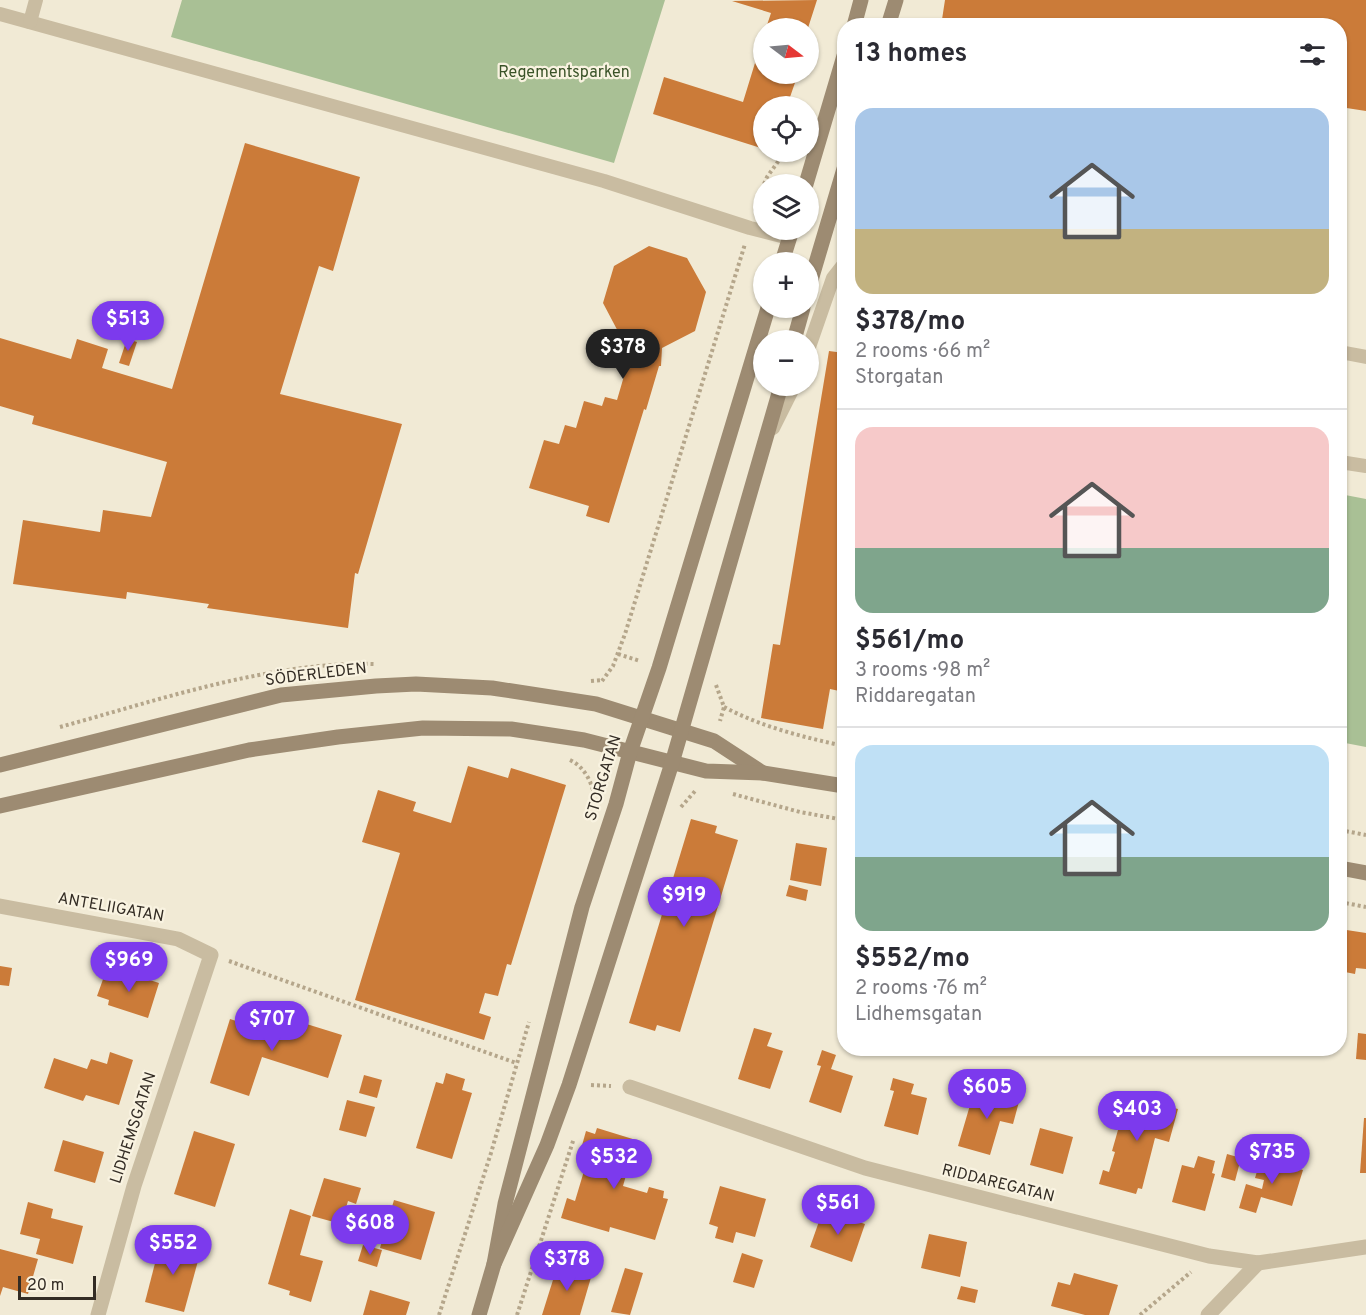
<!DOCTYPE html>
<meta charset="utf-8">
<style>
body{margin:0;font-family:Overpass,sans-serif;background:#f7f7f7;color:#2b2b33;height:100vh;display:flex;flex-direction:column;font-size:22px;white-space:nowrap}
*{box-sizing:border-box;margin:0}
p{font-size:20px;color:#7c7c81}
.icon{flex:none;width:33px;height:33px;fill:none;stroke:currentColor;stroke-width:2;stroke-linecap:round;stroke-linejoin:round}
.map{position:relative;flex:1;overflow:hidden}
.details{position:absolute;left:837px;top:18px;width:510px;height:1038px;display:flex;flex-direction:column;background:#fff;border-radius:24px;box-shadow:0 2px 4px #0004}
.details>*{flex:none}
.needle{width:39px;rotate:106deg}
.controls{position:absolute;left:753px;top:18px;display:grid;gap:12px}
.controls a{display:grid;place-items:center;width:66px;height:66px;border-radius:50%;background:#fff;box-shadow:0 2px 4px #0004;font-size:30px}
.scale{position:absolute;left:18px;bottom:15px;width:78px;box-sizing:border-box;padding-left:6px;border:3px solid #332c24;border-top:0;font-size:16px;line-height:21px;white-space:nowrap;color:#332c24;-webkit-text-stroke:4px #f9f3e1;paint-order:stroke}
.price{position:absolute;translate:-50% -51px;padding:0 14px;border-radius:21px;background:#7c3aed;color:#fff;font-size:20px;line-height:39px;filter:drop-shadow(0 2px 3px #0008)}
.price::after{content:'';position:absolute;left:50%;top:36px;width:18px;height:14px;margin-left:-9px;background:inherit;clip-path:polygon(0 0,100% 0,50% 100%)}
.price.active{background:#222;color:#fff}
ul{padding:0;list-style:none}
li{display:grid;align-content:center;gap:12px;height:318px;padding:0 18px}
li+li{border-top:2px solid #e1e1e2}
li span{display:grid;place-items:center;height:186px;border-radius:18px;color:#555}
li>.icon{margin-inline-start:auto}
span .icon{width:108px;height:108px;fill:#fffc;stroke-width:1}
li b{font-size:26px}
h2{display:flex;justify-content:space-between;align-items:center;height:72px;padding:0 18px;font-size:26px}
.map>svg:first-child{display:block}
.green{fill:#a9c095}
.building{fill:#cb7b39}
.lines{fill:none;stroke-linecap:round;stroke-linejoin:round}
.path{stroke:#b5a68b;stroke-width:4;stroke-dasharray:3 3;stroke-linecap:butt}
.lane{stroke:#c9bca1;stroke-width:14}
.street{stroke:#c9bca1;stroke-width:15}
.secondary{stroke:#9d8b72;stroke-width:15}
.labels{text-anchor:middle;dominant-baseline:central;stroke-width:4.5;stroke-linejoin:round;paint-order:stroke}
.park-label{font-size:16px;fill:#395227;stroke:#f9f3e1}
.street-label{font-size:16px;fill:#332c24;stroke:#f9f3e1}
</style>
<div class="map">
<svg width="1366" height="1315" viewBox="0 0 1366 1315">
<rect width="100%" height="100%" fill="#f1ead5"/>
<!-- green -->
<g class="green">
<polygon points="182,0 665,0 614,163 171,37"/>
<polygon points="1340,494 1366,499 1366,747 1340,742"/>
</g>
<!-- building -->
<g class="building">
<polygon points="817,0 808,28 766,28 771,13 732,1"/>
<polygon points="945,0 1366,0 1366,111 1340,107 1340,26 941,26"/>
<polygon points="763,37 764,74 798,74 789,100 785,99 783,106 764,106 764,149 653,114 664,77 743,102"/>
<polygon points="245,143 360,177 333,271 319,266 280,394 402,424 358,574 355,573 348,628 207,608 209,604 127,592 126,599 13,584 23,520 100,532 103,510 151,517 167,462 32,424 34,416 0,406 0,338 71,359 77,339 108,349 102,368 172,389"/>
<polygon points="649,246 687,258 706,292 695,331 662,348 661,366 659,366 646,410 644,409 609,523 586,516 589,506 529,488 544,440 559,444 565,425 576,428 584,401 602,406 605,397 617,400 629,359 626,358 631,342 622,339 603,303 614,266"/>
<polygon points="127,339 137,342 129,366 119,363"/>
<polygon points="829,351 844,353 844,692 830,689 823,729 761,718 773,644 780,645"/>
<polygon points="468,766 508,778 511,768 566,785 511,965 507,964 498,996 485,993 479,1013 491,1017 484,1040 355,1000 400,853 362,842 378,790 416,802 413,811 451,823"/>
<polygon points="691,819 717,826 715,833 738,840 680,1032 657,1025 655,1031 629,1023"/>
<polygon points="796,843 827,848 821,886 790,880"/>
<polygon points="789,885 808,890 806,901 786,896"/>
<polygon points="1340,929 1366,933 1366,969 1356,968 1355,974 1340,971"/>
<polygon points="0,966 12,968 9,986 0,985"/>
<polygon points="119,970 159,983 148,1018 108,1005 109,1000 97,996 106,971 117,975"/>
<polygon points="284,1017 342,1035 328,1078 262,1057 249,1096 210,1083 230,1019 270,1032 269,1036 277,1039"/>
<polygon points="754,1028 772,1033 767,1046 783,1051 770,1089 738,1079"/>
<polygon points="1358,1033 1366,1034 1366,1060 1356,1059"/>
<polygon points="822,1050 836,1055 831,1069 853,1076 841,1113 809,1102 821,1066 817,1065"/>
<polygon points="110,1052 133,1060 119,1105 86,1095 83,1101 44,1088 54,1058 87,1069 91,1059 107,1064"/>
<polygon points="446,1073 465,1079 462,1090 472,1093 452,1159 416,1148 436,1082 443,1084"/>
<polygon points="364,1075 382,1080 377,1098 359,1093"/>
<polygon points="893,1078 914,1084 911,1094 927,1098 918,1135 884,1126 894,1091 890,1090"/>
<polygon points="990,1089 1020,1098 1013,1124 1000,1121 990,1155 958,1146 973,1095 988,1099"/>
<polygon points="1130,1096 1178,1109 1169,1142 1155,1138 1142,1189 1138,1188 1136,1194 1099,1184 1103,1170 1109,1172 1115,1152 1112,1151 1118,1130 1110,1128 1114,1114 1118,1115 1121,1104 1127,1106"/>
<polygon points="347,1100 375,1107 366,1137 339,1130"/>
<polygon points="1364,1118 1366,1118 1366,1173 1360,1173"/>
<polygon points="597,1128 636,1140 623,1186 647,1193 649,1187 664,1191 663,1198 668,1199 655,1240 610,1227 609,1232 561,1218 567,1198 575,1201 590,1151 581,1149 586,1131 595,1134"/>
<polygon points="1040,1128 1073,1137 1063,1174 1030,1165"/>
<polygon points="194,1131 235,1144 215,1207 174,1194"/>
<polygon points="63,1140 104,1152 95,1183 54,1171"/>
<polygon points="1227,1154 1241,1158 1235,1181 1221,1177"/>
<polygon points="1198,1156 1215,1161 1212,1173 1215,1174 1205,1211 1172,1202 1182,1165 1194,1168"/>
<polygon points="1261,1158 1303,1170 1292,1206 1261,1197 1256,1213 1239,1208 1246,1184 1262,1189 1264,1180 1255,1178"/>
<polygon points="324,1178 361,1188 356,1204 348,1201 341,1224 312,1216"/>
<polygon points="720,1186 766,1199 755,1237 736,1232 733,1243 715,1238 718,1227 709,1224"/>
<polygon points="394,1200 435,1212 421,1260 380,1248"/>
<polygon points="28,1202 53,1209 51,1218 83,1226 73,1264 36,1254 40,1239 20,1234"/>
<polygon points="290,1209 311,1216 300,1255 323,1261 311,1302 289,1295 290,1291 268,1284"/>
<polygon points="823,1210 865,1224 852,1262 810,1247"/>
<polygon points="929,1234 967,1242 960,1277 921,1268"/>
<polygon points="161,1240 201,1250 184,1312 145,1302"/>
<polygon points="363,1245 382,1250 377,1267 358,1261"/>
<polygon points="0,1249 38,1259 28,1294 3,1287 0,1296"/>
<polygon points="742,1253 763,1260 754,1288 733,1282"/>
<polygon points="558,1264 592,1274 580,1315 542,1315"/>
<polygon points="625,1268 643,1273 630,1315 611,1312"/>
<polygon points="1074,1273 1118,1285 1109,1315 1085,1315 1051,1306 1058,1282 1070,1285"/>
<polygon points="961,1286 978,1290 975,1303 957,1299"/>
<polygon points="370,1290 410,1302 406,1315 363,1315"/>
</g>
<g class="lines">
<!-- path -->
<g class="path">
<polyline points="764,184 767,177 785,152"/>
<polyline points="755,211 764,186"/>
<polyline points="618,654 640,661"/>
<polyline points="591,681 603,680"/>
<polyline points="602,681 613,666 625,634 745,244"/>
<polyline points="716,685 724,707 720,721"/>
<path d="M724,707C762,727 803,737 844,746"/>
<path d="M60,727C159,700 272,661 375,664"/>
<path d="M570,760C585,767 593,784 595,800"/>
<polyline points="733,794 800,812 844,820"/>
<polyline points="681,807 696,790"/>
<polyline points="1340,830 1366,835"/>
<polyline points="1340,902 1366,907"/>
<polyline points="229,961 516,1063"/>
<polyline points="591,1085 611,1086"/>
<polyline points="439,1315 491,1153 529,1022"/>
<polyline points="517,1315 574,1138"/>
<polyline points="1140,1315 1191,1272"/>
</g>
<!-- lane -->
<g class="lane">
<polyline points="0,14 604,181 750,228 789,238"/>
<polyline points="30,22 36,0"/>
<polyline points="808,350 833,278 844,264"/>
<polyline points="1340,352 1366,357"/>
<polyline points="773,428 794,386"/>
<polyline points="1340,462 1366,466"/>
</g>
<!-- street -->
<g class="street">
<polyline points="0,906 178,939 211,955 134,1186 98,1315"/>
<polyline points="630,1087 865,1168 1209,1256 1258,1263 1366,1247"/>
<polyline points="1208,1315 1258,1263"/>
</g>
<!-- secondary -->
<g class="secondary">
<polyline points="854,26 861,0"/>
<polyline points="888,26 896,0"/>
<polyline points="806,184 844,56"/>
<polyline points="782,262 792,230"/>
<polyline points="808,290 844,169"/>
<polyline points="794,340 803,308"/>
<polyline points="0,765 281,695 376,686 416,684 492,688 596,704 714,741 763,773"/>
<polyline points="0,806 249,750 338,737 423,728 511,729 584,740 706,771 763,773 844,786"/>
<polyline points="1340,868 1366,873"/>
<polyline points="494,1264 505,1204 582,907 616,804 630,752 659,668 768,308"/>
<polyline points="479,1315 494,1264 547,1145 569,1085 672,763 781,386"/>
</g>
</g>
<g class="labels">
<!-- park labels -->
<g class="park-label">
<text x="564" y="73">Regementsparken</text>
</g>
<!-- street labels -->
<g class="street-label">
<text transform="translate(316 675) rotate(-7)">SÖDERLEDEN</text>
<text transform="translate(604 778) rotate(-73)">STORGATAN</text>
<text transform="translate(111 908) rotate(10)">ANTELIIGATAN</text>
<text transform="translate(134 1128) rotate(-72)">LIDHEMSGATAN</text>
<text transform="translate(998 1184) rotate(14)">RIDDAREGATAN</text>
</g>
</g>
</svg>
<div class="controls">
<a><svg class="needle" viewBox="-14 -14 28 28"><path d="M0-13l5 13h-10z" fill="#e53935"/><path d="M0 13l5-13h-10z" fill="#7c7c81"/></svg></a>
<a><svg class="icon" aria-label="locate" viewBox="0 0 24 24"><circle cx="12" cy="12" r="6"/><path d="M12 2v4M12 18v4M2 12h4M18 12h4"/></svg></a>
<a><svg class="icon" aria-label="layers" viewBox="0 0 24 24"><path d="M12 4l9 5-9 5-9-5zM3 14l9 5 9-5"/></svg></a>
<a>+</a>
<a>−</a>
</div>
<div class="scale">20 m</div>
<b class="price" style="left:128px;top:352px">$513</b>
<b class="price active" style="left:623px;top:380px">$378</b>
<b class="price" style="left:684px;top:928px">$919</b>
<b class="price" style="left:129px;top:993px">$969</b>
<b class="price" style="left:272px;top:1052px">$707</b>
<b class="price" style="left:987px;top:1120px">$605</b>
<b class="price" style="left:1137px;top:1142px">$403</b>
<b class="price" style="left:1272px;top:1185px">$735</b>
<b class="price" style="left:614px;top:1190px">$532</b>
<b class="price" style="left:838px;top:1236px">$561</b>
<b class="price" style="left:370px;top:1256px">$608</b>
<b class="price" style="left:173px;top:1276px">$552</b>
<b class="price" style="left:567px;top:1292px">$378</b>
<section class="details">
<h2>13 homes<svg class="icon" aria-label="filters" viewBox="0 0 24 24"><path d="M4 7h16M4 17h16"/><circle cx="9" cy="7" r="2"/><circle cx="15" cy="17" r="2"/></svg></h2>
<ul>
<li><span style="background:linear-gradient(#a9c7e8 65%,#c2b280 0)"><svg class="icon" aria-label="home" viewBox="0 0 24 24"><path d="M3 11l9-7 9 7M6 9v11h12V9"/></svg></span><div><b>$378/mo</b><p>2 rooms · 66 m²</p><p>Storgatan</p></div></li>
<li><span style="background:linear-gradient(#f6c9c9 65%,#7fa58c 0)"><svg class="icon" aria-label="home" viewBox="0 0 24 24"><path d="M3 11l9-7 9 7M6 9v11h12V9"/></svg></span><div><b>$561/mo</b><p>3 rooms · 98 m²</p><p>Riddaregatan</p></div></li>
<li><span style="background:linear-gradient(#bfe0f5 60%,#7fa58c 0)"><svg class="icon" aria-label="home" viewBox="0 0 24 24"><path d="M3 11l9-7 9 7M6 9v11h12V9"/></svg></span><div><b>$552/mo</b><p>2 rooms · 76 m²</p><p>Lidhemsgatan</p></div></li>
</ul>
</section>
</div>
